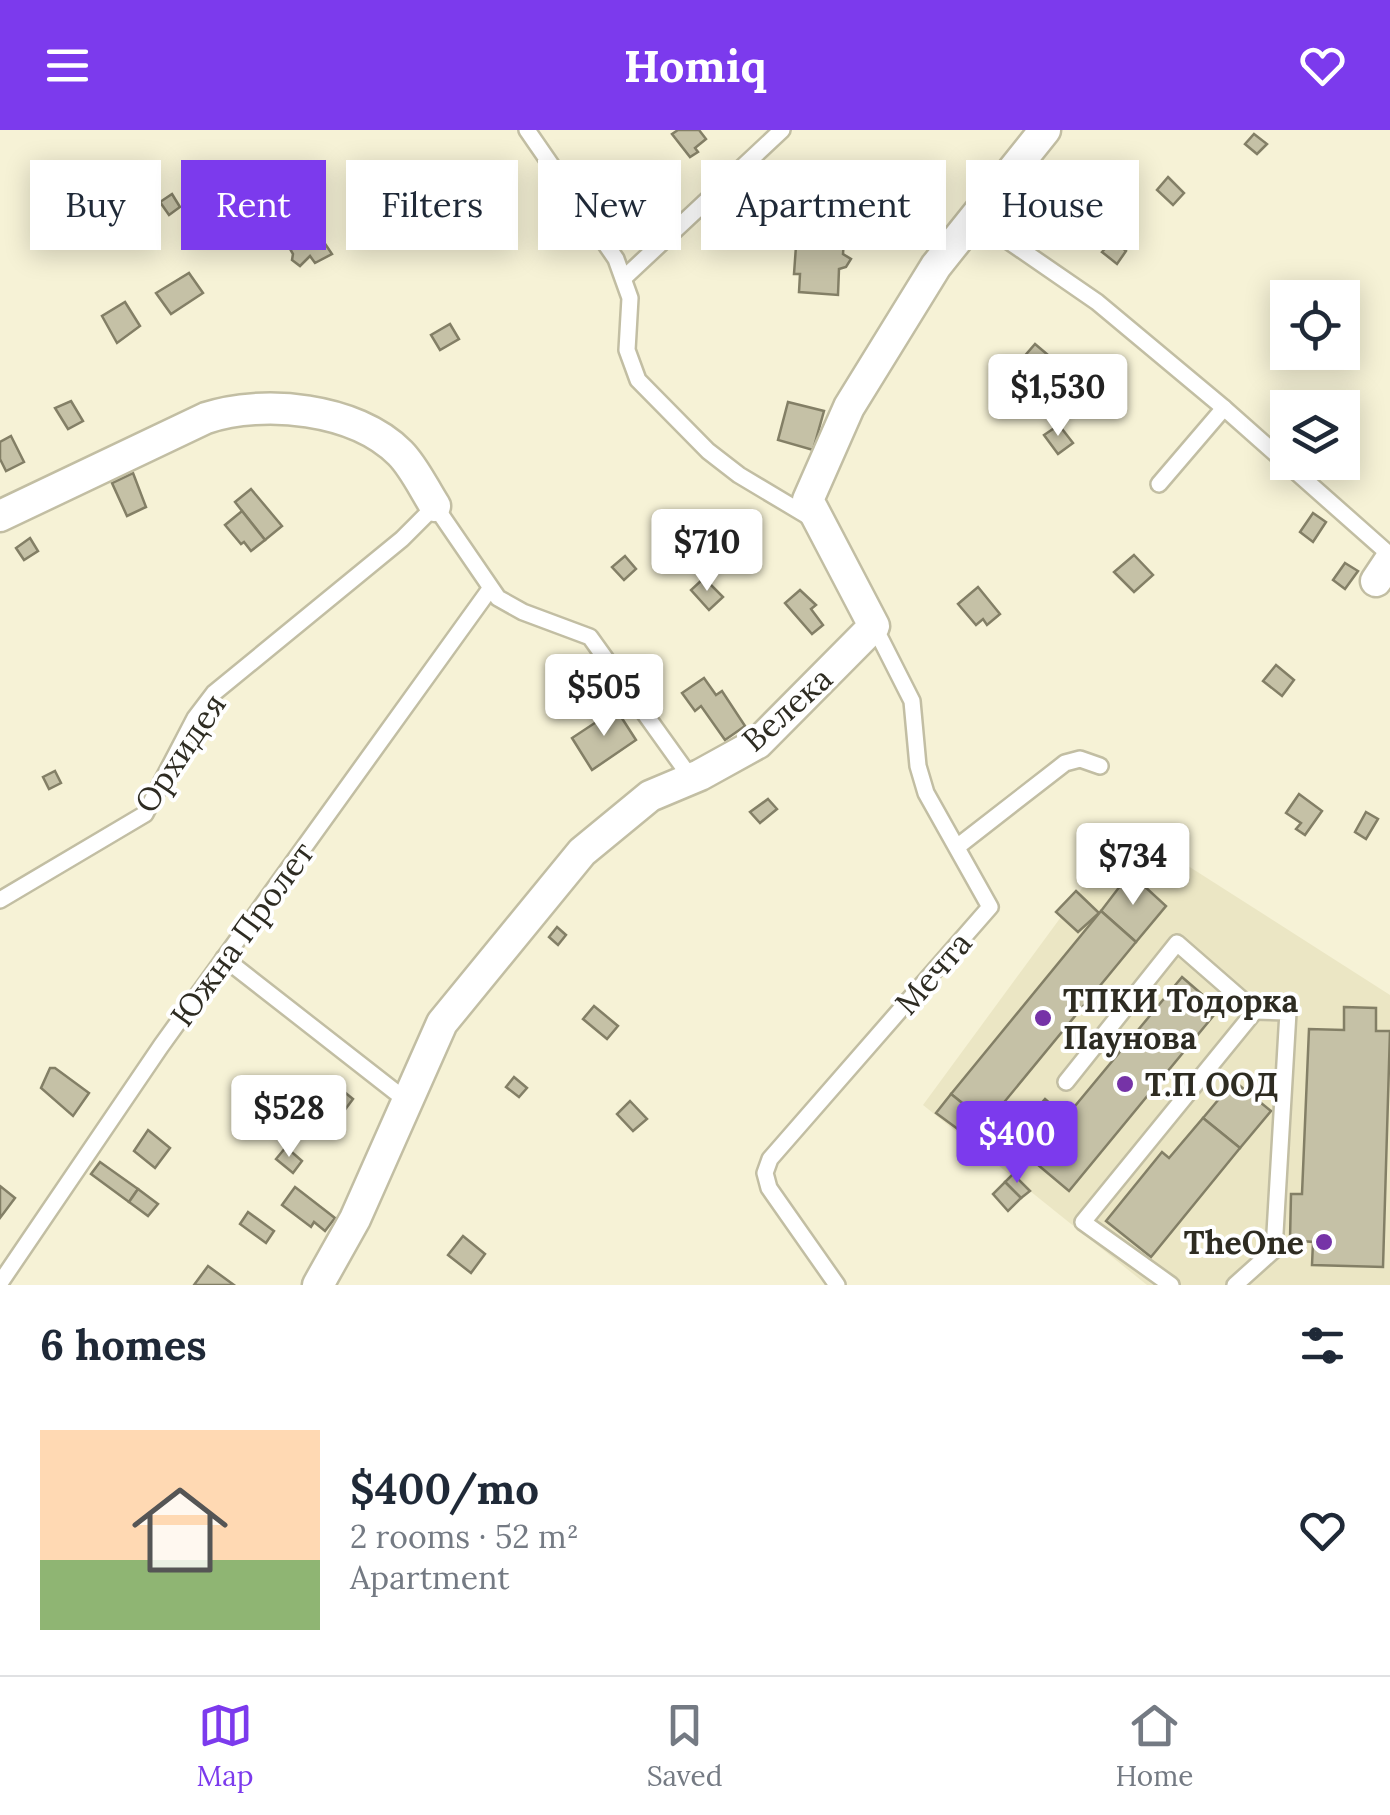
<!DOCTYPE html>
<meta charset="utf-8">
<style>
body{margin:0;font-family:Lora,serif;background:#f6f6f7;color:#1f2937;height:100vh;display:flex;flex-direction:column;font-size:38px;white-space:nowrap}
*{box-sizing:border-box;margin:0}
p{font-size:32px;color:#747a83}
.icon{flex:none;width:55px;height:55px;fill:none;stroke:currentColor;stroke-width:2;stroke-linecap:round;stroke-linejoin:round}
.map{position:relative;height:1155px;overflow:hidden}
.panel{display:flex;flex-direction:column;background:#fff;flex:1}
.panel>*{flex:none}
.banner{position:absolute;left:30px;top:30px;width:1330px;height:90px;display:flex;gap:20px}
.tools{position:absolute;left:1270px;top:150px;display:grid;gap:20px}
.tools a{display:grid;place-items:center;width:90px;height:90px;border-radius:0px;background:#fff;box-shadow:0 5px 25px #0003;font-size:50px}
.price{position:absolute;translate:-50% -85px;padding:0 22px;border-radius:10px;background:#fff;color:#222;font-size:32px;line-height:65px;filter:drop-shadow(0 2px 5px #0008)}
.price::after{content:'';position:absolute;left:50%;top:60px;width:30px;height:22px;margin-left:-15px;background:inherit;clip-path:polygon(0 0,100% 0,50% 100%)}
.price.on{background:#7c3aed;color:#fff}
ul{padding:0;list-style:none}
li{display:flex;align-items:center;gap:30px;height:250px;padding:0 40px}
li span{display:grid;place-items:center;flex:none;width:280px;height:200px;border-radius:0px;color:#555}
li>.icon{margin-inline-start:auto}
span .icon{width:120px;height:120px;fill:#fffc;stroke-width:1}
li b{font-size:42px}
h2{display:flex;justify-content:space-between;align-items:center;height:120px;padding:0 40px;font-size:42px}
.chip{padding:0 35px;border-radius:0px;background:#fff;box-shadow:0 5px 25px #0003;font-size:35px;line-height:90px}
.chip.on{background:#7c3aed;color:#fff}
header{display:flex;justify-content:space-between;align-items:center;height:130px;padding:0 40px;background:#7c3aed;color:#fff;font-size:45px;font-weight:700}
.menu{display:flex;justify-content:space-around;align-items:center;height:140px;border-top:2px solid #e0e1e3;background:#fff;font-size:28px;color:#747a83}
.menu a{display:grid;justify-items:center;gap:5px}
.menu .on{color:#7c3aed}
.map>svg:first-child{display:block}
.built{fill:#ebe6c4}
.building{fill:#c5c1a6;stroke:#837f66;stroke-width:2.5}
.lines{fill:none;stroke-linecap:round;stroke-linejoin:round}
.service-casing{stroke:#c2bea3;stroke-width:20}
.minor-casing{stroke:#c2bea3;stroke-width:35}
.service{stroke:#fff;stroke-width:15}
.minor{stroke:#fff;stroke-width:30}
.poi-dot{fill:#7633a7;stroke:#fff;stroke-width:4}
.labels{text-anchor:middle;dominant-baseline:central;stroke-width:8;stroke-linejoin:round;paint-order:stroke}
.street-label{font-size:32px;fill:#2e2c22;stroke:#fff}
.poi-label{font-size:32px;font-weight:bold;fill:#2e2c22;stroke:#fff;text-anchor:start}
</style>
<header><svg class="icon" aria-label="menu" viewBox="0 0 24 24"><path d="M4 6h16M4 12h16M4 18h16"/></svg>Homiq<svg class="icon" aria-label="heart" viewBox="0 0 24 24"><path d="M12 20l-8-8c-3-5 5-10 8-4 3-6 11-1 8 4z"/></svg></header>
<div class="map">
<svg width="1390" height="1155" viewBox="0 0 1390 1155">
<rect width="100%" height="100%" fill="#f6f2d6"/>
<!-- built -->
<polygon class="built" points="1127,697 1390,865 1390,1155 1147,1155 923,975"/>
<!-- building -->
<g class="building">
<polygon points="678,0 699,0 706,9 695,18 698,22 690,27 672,4"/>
<polygon points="1254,4 1267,14 1257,24 1245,14"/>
<polygon points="1168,47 1184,63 1173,75 1157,60"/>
<polygon points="172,64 180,77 169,85 160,72"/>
<polygon points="309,90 332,124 315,133 310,126 300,136 292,130 293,124 282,105"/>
<polygon points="806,106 844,110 843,124 851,129 846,137 839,139 838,165 799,162 800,144 794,144 796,116 805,114"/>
<polygon points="1113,110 1126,121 1117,134 1102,122"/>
<polygon points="189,143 203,163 171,184 156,163"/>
<polygon points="125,172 140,196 117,213 102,186"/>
<polygon points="450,194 459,209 440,220 431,205"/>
<polygon points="1035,214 1055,231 1036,253 1016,236"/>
<polygon points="71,271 83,291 68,299 55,278"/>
<polygon points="788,272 824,281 813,320 778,310"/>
<polygon points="1059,295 1073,313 1058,324 1044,305"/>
<polygon points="11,306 24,332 6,341 0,329 0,312"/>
<polygon points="133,343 146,377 127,386 112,353"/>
<polygon points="251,359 282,396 265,410 235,372"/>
<polygon points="242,381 265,410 251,421 244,412 241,414 225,395"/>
<polygon points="1313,383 1326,392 1313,412 1300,402"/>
<polygon points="30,408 38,421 24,430 16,418"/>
<polygon points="1134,425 1153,445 1134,462 1114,442"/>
<polygon points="625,426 636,439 624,450 612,437"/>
<polygon points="1345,433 1358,441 1345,459 1333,450"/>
<polygon points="704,448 723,467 709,480 691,460"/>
<polygon points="978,457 1000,484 987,495 983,489 976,495 958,474"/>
<polygon points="800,460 816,475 811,479 823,495 812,504 785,473"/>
<polygon points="1276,535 1294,550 1282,566 1263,551"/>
<polygon points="704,548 716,565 722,561 745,596 725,610 701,576 695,581 682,563"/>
<polygon points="616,579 636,610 592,640 572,608"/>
<polygon points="55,641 61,653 49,659 43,647"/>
<polygon points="1299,664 1322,681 1305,705 1296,699 1301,693 1286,683"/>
<polygon points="768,669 777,679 760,693 750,682"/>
<polygon points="1366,682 1378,689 1366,709 1355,702"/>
<polygon points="1136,709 1149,721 1124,750 1111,739"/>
<polygon points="1130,743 1166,776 1136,812 1101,781"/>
<polygon points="1076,761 1099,783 1078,802 1056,782"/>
<polygon points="1101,781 1136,812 987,993 951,964"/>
<polygon points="557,797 566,805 558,815 549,807"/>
<polygon points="1182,847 1219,879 1069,1061 1031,1029"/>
<polygon points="594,876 618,896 607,909 583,889"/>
<polygon points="1344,877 1376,878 1376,901 1390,901 1383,1137 1312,1135 1313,1112 1290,1110 1291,1064 1302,1064 1309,899 1344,900"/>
<polygon points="50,938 55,938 89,963 73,986 41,958"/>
<polygon points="514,947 527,958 519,967 506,957"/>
<polygon points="1234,951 1271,981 1240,1018 1203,988"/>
<polygon points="337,956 353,969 344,981 328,968"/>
<polygon points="951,964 987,993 993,986 1031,1017 1012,1039 936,983"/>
<polygon points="1045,969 1060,982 1043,1003 1027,990"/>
<polygon points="630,971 647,989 633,1001 617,984"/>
<polygon points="1203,988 1240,1018 1151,1127 1106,1091 1162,1022 1169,1028"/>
<polygon points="148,1000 170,1018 155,1038 134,1021"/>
<polygon points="286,1017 302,1031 293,1043 276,1029"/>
<polygon points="100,1032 138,1059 129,1072 91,1044"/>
<polygon points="1013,1044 1030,1061 1021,1068 1005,1052"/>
<polygon points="1005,1052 1021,1068 1008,1081 993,1064"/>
<polygon points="0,1056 15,1068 0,1088"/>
<polygon points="295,1057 335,1088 325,1101 314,1092 311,1097 282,1075"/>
<polygon points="138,1059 158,1074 148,1086 129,1072"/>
<polygon points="248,1082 274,1101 266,1113 240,1094"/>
<polygon points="463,1106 485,1124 471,1143 448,1125"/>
<polygon points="208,1136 234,1155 194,1155"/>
</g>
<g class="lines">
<defs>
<g id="service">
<polyline points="527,0 616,129 630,168 627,220 638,250 708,321 739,345 811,388"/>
<polyline points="975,88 1097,172 1224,278 1390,425"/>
<polyline points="625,147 782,0"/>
<polyline points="1159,354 1224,278"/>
<polyline points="957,717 1065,633 1080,629 1100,636"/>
<polyline points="0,770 145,684 195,588 214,563 402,409 435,376 498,468 523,482 590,507 691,648"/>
<polyline points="224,828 407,971"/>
<polyline points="1066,952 1177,813 1255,881 1083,1092 1171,1155"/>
<polyline points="0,1153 161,916 490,459"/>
<polyline points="837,1155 769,1058 765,1043 770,1029 990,777 926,663 918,636 912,571 874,496"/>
<polyline points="1235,1155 1274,1120 1288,882 1255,881"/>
</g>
<g id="minor">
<path d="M0,386L206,288C264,269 355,278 400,323C414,337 424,359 435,376"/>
<polyline points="1376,451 1390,430"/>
<polyline points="318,1155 355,1089 442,893 582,722 650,666 700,645 758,613 874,496 808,370 849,277 936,136 1045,0"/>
</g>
</defs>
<!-- service casing -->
<use href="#service" class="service-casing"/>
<!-- minor casing -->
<use href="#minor" class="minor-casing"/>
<!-- service -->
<use href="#service" class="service"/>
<!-- minor -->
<use href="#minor" class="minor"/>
</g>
<!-- markers -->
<g class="poi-dot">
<circle cx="1043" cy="888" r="10"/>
<circle cx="1125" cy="954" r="10"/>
<circle cx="1324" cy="1112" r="10"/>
</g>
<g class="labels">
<!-- street labels -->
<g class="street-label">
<text transform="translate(787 579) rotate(-42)">Велека</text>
<text transform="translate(180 623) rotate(-56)">Орхидея</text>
<text transform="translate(242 804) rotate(-54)">Южна Пролет</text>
<text transform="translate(933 843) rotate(-49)">Мечта</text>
</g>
<!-- poi labels -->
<g class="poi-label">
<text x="1063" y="870">ТПКИ Тодорка<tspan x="1063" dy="37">Паунова</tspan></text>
<text x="1145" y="954">Т.П ООД</text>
<text x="1304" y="1112" text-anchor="end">TheOnе</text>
</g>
</g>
</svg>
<div class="tools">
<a><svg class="icon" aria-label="locate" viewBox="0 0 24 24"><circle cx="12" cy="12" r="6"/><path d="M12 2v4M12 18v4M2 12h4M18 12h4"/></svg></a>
<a><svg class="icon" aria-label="layers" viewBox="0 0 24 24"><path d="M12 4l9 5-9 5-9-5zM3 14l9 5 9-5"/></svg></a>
</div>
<b class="price" style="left:1058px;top:309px">$1,530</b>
<b class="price" style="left:707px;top:464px">$710</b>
<b class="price" style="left:604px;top:609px">$505</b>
<b class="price" style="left:1133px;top:778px">$734</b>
<b class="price" style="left:289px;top:1030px">$528</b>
<b class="price on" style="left:1017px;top:1056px">$400</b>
<div class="banner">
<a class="chip">Buy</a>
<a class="chip on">Rent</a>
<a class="chip">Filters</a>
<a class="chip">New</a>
<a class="chip">Apartment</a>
<a class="chip">House</a>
</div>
</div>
<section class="panel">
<h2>6 homes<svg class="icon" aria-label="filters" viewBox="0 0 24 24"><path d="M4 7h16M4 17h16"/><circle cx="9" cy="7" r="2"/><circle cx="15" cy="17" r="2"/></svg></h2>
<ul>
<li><span style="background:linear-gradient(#ffd9b3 65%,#8fb573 0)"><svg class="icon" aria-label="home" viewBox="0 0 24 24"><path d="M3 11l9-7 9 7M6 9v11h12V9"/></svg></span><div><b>$400/mo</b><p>2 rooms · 52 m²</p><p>Apartment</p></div><svg class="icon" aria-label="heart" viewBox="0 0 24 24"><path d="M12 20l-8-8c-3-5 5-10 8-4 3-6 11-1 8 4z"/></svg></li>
</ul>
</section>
<nav class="menu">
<a class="on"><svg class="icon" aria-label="map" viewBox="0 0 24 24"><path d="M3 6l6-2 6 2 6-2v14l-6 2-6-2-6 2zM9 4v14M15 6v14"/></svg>Map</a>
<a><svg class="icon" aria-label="saved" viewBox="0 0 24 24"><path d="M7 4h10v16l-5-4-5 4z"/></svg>Saved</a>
<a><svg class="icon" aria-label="home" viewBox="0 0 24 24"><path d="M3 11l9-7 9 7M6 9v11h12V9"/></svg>Home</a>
</nav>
